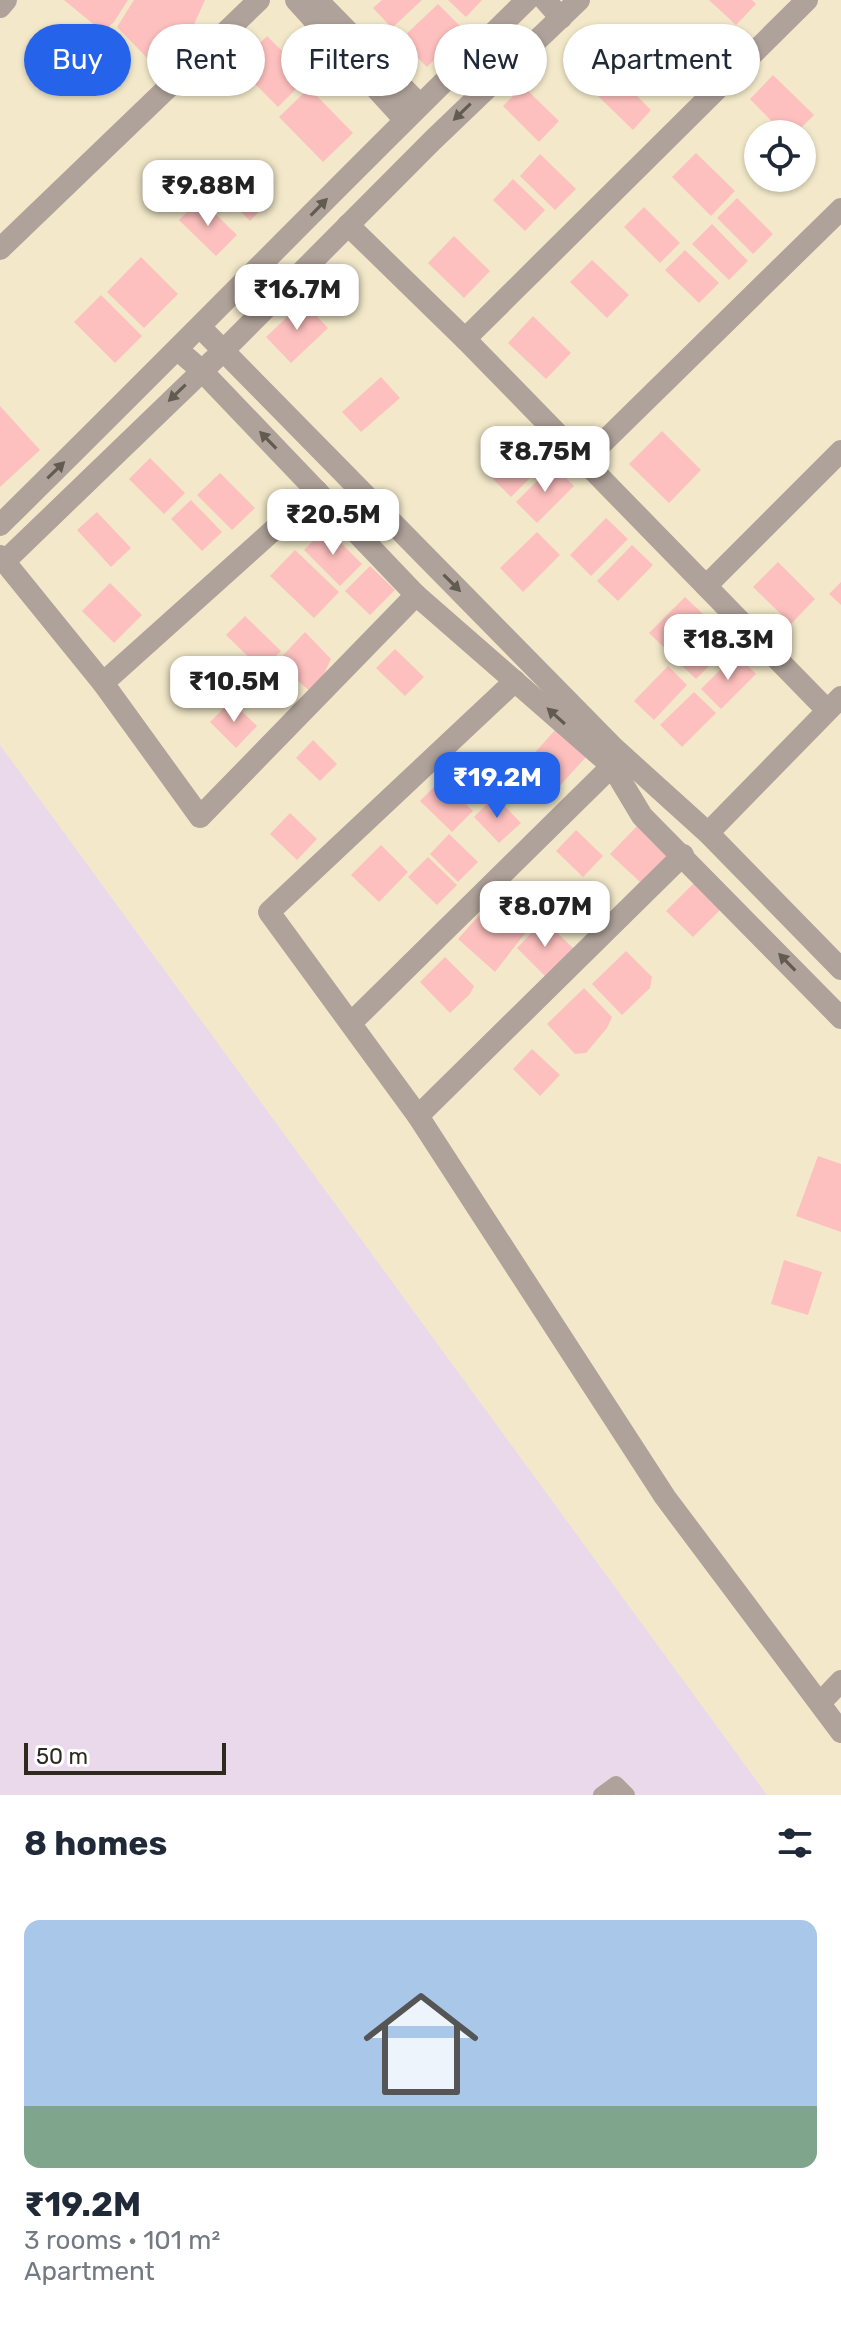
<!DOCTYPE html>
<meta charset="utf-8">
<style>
body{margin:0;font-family:Rubik,sans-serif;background:#f2f2f3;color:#1f2937;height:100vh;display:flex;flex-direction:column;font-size:30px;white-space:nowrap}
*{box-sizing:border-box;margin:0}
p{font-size:26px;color:#747a83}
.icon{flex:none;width:44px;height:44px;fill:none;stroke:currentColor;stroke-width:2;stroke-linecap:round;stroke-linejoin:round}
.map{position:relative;height:1795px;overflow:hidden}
.sheet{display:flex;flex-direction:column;background:#fff;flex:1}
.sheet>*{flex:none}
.banner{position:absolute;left:24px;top:24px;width:794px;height:72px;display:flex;gap:16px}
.buttons{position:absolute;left:744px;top:120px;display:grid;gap:16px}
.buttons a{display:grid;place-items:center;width:72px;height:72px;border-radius:50%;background:#fff;box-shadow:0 2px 6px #0004;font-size:40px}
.scale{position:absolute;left:24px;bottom:20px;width:202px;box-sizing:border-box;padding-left:8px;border:4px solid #2e2b1e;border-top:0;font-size:22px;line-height:28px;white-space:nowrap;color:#2e2b1e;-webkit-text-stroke:6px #fff;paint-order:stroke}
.price{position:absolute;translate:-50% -68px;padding:0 18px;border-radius:16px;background:#fff;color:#222;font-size:26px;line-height:52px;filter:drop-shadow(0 2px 4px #0008)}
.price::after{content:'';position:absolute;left:50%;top:48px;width:24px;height:18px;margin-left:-12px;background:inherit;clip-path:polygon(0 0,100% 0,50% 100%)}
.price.on{background:#2563eb;color:#fff}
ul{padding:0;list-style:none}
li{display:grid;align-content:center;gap:16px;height:424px;padding:0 24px}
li+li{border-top:2px solid #e0e1e3}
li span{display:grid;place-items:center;height:248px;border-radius:16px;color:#555}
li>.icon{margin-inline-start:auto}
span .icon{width:144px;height:144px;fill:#fffc;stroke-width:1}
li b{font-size:34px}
h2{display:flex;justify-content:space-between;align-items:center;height:96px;padding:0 24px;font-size:34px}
.chip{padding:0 28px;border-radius:36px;background:#fff;box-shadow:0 2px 6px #0004;font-size:28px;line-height:72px}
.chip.on{background:#2563eb;color:#fff}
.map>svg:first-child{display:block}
.education{fill:#ead9eb}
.building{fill:#fdc0be}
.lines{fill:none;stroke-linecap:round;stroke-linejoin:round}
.service{stroke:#afa29a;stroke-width:16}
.minor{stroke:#afa29a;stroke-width:22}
.oneway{fill:#625b50}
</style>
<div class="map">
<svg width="841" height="1795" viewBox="0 0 841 1795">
<rect width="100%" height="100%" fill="#f3e9ca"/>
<!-- education -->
<polygon class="education" points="0,745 767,1795 0,1795"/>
<!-- building -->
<g class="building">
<polygon points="64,0 128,0 114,22 103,32"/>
<polygon points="134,0 205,0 192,29 154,65 117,27"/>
<polygon points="382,0 422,0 392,28 373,8"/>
<polygon points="448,0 482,0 466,17"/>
<polygon points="709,0 752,0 756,4 736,25"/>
<polygon points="438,4 464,30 427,67 400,40"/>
<polygon points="267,36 308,77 278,107 237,66"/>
<polygon points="773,75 814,115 795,134 784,134 750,99"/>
<polygon points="617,76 651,110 633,130 598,96"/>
<polygon points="523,86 559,121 539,142 503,106"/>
<polygon points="309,88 353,133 323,162 279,117"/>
<polygon points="696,153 735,191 711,216 672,177"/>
<polygon points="540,154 576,189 555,210 520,176"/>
<polygon points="237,161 273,197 250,221 214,184"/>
<polygon points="513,179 545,210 525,231 493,200"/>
<polygon points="737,198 773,234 753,254 717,218"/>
<polygon points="200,199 237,235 216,256 179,220"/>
<polygon points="644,207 680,243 660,263 624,227"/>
<polygon points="712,224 748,261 729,280 692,244"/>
<polygon points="454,236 490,271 464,298 428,263"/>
<polygon points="685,250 719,283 699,303 665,270"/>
<polygon points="141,257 178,294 144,328 107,292"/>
<polygon points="592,260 629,295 607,318 570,282"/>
<polygon points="101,295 142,336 115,363 74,322"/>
<polygon points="303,302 328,328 291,363 266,337"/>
<polygon points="533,316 571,353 546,379 508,343"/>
<polygon points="381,377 400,398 361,432 342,412"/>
<polygon points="0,406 40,450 0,487"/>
<polygon points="662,431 701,470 669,503 629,464"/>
<polygon points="526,440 547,461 511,497 490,476"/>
<polygon points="150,458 185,493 164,514 129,479"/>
<polygon points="553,465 574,486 537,523 516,502"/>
<polygon points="220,473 255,508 232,530 197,495"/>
<polygon points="191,500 222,532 202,551 171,519"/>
<polygon points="97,512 131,548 111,567 77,530"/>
<polygon points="606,518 628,539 591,576 570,555"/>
<polygon points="326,528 362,564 340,586 304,550"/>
<polygon points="537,532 560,555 523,592 500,568"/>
<polygon points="632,545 653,565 618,601 597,581"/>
<polygon points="295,550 339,592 314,618 270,576"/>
<polygon points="778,562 815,599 791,624 753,587"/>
<polygon points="370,566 395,590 370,615 345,591"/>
<polygon points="841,582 841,605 829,594"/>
<polygon points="110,583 142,615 114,643 82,611"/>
<polygon points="685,597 706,617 671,654 649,633"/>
<polygon points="245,616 281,651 262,670 226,635"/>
<polygon points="710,625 730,645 696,679 676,660"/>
<polygon points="305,632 331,659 323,676 310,691 276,663"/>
<polygon points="395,649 424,677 405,696 376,668"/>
<polygon points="736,654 756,674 721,709 701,689"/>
<polygon points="668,666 687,685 654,720 634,701"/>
<polygon points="694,692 716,713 682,747 660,725"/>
<polygon points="231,701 257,726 236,748 210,722"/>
<polygon points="556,729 586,757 554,792 524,765"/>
<polygon points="313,740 337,764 320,781 296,758"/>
<polygon points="441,780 473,811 452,832 420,801"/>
<polygon points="495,796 521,823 499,843 474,817"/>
<polygon points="290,813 317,839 297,860 270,834"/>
<polygon points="639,824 670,853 641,883 610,854"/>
<polygon points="576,830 603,856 583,877 556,851"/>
<polygon points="449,834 478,862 458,882 430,854"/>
<polygon points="381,845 408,872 379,902 351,875"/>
<polygon points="428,857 457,885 437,905 408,877"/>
<polygon points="694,883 721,909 693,937 666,911"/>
<polygon points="497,895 517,913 524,909 533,923 495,972 458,939"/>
<polygon points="544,920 574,949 546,977 517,948"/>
<polygon points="626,951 652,977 650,988 622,1015 592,984"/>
<polygon points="445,957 474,986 470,994 450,1013 420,982"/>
<polygon points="584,988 612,1017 607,1028 586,1053 575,1054 547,1024"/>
<polygon points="532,1049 560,1075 540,1096 513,1069"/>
<polygon points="818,1156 841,1164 841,1232 796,1216"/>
<polygon points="784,1260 822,1272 808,1315 771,1304"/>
</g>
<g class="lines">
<!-- service -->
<polyline class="service" points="601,1795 616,1784 627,1795"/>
<!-- minor -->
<g class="minor">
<polyline points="296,0 404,119"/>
<polyline points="545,0 561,18"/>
<polyline points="321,4 420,105"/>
<polyline points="0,7 6,0"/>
<polyline points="348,225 465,339 827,710"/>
<polyline points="0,249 259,0"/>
<polyline points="201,328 614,748 708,833 841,969"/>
<polyline points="465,339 807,0"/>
<polyline points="178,350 201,370 416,595 612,766 642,816 841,1018"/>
<polyline points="584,461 841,209"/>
<path d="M0,525C177,351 350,173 527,0"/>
<polyline points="0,556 103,683 200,817 416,595"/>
<polyline points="4,562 224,350 433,140 579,0"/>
<polyline points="706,586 841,451"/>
<polyline points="515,681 269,912 418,1116 665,1497 841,1732"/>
<polyline points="103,683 317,491"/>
<polyline points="708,833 841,697"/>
<polyline points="351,1023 612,766"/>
<polyline points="418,1116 683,855"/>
<polyline points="820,1703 841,1681"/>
</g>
</g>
<!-- one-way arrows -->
<defs><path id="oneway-solid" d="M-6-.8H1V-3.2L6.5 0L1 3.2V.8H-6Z" transform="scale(2)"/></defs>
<g class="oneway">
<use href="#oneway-solid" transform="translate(462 112) rotate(136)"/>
<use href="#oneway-solid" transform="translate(319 207) rotate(-46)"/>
<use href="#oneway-solid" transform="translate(177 393) rotate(136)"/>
<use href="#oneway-solid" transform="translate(268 440) rotate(-134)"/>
<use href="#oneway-solid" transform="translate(56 470) rotate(-44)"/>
<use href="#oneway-solid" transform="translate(452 583) rotate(45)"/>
<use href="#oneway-solid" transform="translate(556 716) rotate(-138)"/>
<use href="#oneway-solid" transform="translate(787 962) rotate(-134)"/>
</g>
</svg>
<div class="buttons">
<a><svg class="icon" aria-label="locate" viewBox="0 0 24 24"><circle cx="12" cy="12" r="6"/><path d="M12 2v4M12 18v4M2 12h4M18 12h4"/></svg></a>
</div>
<div class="scale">50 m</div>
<b class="price" style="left:208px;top:228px">₹9.88M</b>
<b class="price" style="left:297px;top:332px">₹16.7M</b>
<b class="price" style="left:545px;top:494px">₹8.75M</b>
<b class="price" style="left:333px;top:557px">₹20.5M</b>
<b class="price" style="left:728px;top:682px">₹18.3M</b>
<b class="price" style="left:234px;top:724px">₹10.5M</b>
<b class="price on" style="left:497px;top:820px">₹19.2M</b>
<b class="price" style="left:545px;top:949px">₹8.07M</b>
<div class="banner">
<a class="chip on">Buy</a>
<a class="chip">Rent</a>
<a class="chip">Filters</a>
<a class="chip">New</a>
<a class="chip">Apartment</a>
</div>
</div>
<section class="sheet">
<h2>8 homes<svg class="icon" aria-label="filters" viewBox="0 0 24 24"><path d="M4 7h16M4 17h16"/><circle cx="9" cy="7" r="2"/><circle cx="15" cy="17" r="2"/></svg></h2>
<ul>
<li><span style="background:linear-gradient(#a9c7e8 75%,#7fa58c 0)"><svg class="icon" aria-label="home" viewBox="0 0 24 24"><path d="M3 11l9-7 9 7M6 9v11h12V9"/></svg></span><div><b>₹19.2M</b><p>3 rooms · 101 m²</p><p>Apartment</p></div></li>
</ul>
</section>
